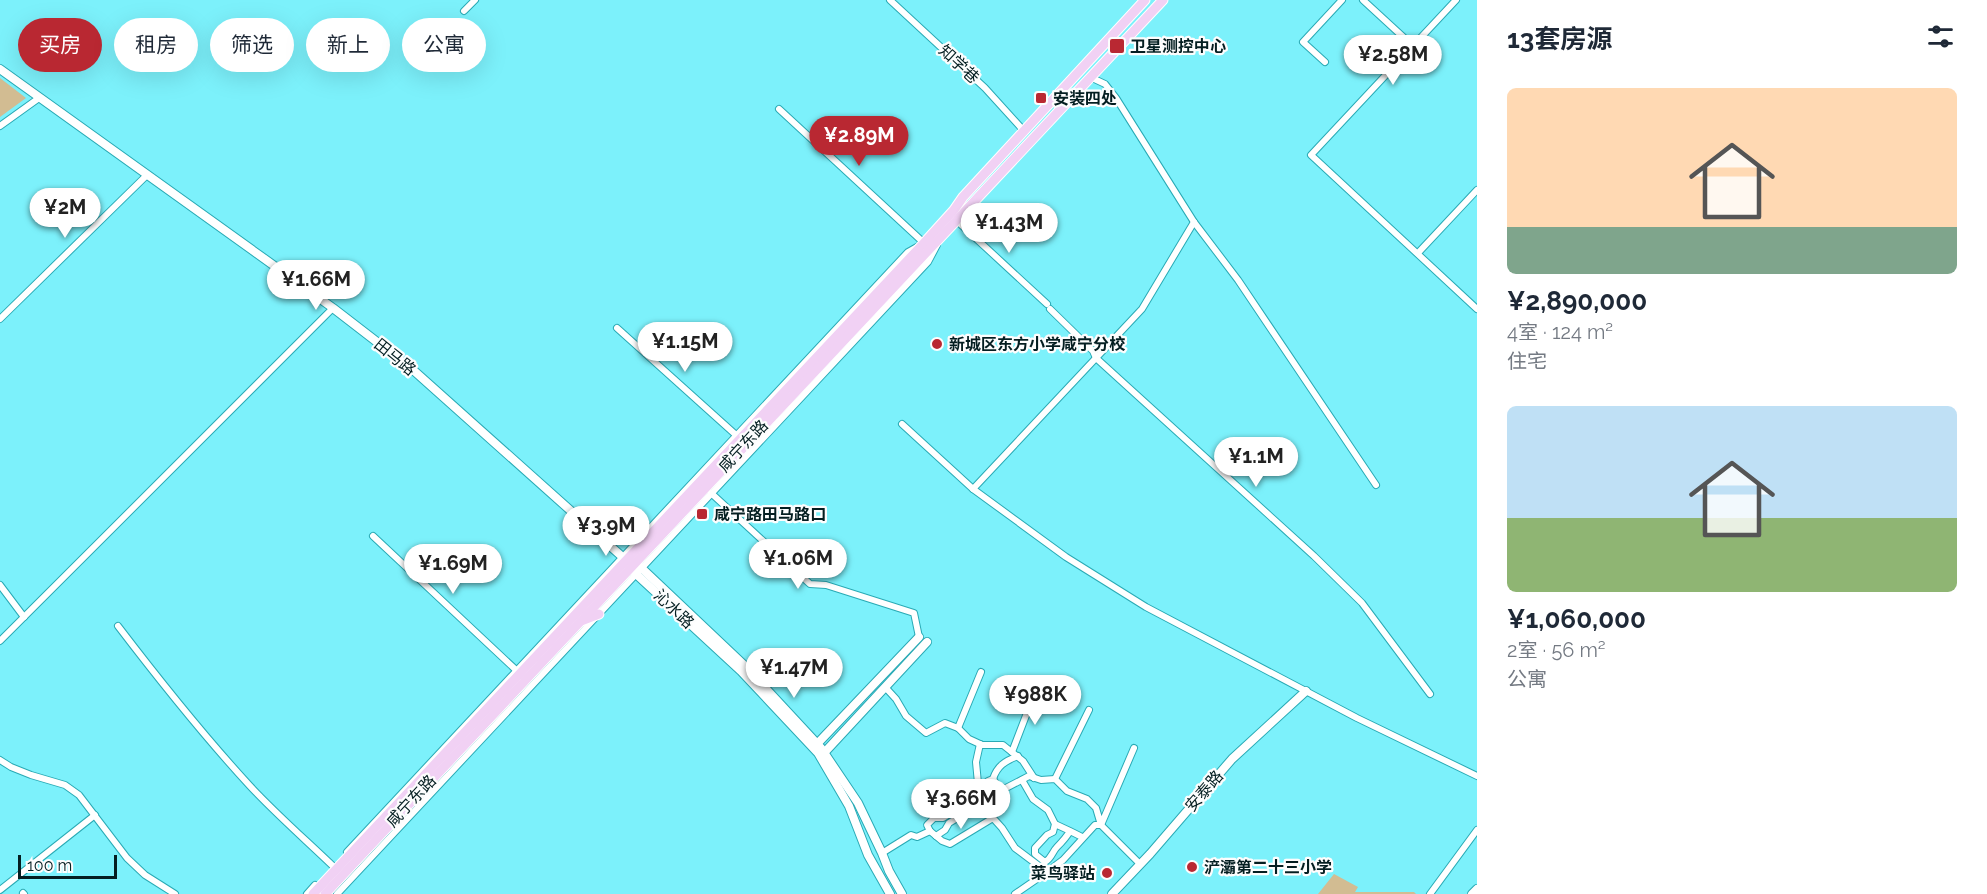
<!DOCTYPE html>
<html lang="zh">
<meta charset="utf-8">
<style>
body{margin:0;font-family:Raleway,"Noto Sans SC",sans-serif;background:#f6f6f7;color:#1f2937;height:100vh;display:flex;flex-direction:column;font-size:22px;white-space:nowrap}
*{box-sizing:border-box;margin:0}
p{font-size:20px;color:#747a83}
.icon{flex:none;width:33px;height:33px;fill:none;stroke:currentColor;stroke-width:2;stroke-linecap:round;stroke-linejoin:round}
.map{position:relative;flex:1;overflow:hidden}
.details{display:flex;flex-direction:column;background:#fff;width:510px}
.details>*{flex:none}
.guide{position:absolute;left:18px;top:18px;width:570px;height:54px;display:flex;gap:12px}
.scale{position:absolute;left:18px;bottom:15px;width:99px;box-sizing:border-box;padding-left:6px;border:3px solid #041e21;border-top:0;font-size:16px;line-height:21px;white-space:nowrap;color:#041e21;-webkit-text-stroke:4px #fdfdfd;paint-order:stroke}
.price{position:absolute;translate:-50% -51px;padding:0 14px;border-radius:21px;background:#fff;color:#222;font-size:20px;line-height:39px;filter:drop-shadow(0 2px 3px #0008)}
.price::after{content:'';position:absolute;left:50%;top:36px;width:18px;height:14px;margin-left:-9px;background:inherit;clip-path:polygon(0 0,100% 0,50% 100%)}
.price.selected{background:#b92832;color:#fff}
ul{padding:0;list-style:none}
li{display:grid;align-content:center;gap:12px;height:318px;padding:0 30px}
li span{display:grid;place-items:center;height:186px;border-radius:9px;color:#555}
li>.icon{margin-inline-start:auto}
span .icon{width:108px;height:108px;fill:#fffc;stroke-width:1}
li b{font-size:26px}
h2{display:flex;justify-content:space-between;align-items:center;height:72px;padding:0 30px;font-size:26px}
.pill{padding:0 21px;border-radius:27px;background:#fff;box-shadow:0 6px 24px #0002;font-size:21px;line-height:54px}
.pill.selected{background:#b92832;color:#fff}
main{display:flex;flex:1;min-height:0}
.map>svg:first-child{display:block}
.green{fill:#d2bc92}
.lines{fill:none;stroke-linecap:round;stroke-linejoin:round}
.minor-casing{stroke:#29aab5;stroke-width:8}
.tertiary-casing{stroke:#29aab5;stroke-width:10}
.secondary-casing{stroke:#29aab5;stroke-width:10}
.primary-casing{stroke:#fff;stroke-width:11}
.minor{stroke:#fff;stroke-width:6}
.tertiary{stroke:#fff;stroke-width:8}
.secondary{stroke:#fff;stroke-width:8}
.primary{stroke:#f1d1f4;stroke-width:9}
.poi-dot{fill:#b92832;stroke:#fdfdfd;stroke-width:2}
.labels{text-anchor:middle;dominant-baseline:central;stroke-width:4.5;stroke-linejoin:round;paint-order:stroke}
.poi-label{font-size:16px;font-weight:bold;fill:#041e21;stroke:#fdfdfd;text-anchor:start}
.street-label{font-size:16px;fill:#041e21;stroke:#fdfdfd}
</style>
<main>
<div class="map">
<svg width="1477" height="894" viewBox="0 0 1477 894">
<rect width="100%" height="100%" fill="#7cf1fb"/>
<!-- green -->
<g class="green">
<polygon points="0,78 26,98 0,117"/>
<polygon points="1334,874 1358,887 1355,892 1414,892 1416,894 1318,894"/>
</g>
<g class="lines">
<defs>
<g id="minor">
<polyline points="890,0 985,88 1024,131"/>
<polyline points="1363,0 1413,46"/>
<polyline points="1456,0 1311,155 1477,309"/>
<polyline points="464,11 475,0"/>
<polyline points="1325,62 1303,42 1342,0"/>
<polyline points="1090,77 1105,84 1116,98 1194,222 1238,280 1376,485"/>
<polyline points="0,126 39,98"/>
<polyline points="956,220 1047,304"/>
<polyline points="1418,253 1477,190"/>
<polyline points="1050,309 1093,351 1096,358 1314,556 1362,603 1430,694"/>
<polyline points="0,319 147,175"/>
<polyline points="617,328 736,435"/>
<polyline points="902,424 973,489 1066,557 1146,607 1357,718 1477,776"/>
<polyline points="973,489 1142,309 1194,222"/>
<polyline points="711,493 810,584 826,585 914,613 919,637"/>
<polyline points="373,536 516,670"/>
<polyline points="0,585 24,617"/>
<path d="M118,626C160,681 203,735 250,786C277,815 307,841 336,869"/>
<polyline points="0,641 333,308"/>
<polyline points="885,687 896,699 906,716 926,733 945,723 958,728 969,739 982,745 1003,745 1023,761 1034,778"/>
<polyline points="958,728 981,672"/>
<polyline points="1012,752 1035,692"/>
<polyline points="0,760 11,767 31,775 65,785 79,795 127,858 145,875 175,894"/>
<path d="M993,779C997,766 1005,761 1018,756"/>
<polyline points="1055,779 1089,710"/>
<polyline points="1022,780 1033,799 1048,810 1055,824"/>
<polyline points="979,794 976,762 980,744"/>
<polyline points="992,796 991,787 988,781 993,779 997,785 1004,789"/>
<polyline points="985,800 990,797 994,796 1002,806 1004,802 1001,797 1004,789 1029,776 1041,780 1055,779 1067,791 1087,799 1096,808 1101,825 1134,748"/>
<polyline points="930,831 927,825 934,818 943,818 964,805 969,794 979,794 985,800 987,805"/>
<path d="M1070,831L1055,824L1053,832L1047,835L1035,848V854L1045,862C1052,858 1052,852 1057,847C1062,842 1066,838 1070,831L1082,837"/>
<path d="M936,836L945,830L949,823L969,811C977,815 982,813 987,805L993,818"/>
<polyline points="347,852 908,252 924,243 779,109"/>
<polyline points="882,853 911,835 917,837 930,831 942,841 950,844 993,818 1002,828 1015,848 1047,872 1063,860 1095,825 1101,825 1140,864"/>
<polyline points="0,890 95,815"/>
<polyline points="23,893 24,894"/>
<polyline points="307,894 315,885"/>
<polyline points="337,894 928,262 937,245"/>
<polyline points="1015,894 1047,872"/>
<polyline points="1430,894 1477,830"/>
</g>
<g id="tertiary">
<polyline points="0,69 333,308 412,369 627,561"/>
<polyline points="817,744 919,637"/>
<polyline points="824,753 927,642"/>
<polyline points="1112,894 1150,854 1232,759 1306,691"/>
</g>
<g id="secondary">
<polyline points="630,561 635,562 746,667 821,748 858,803 882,853 889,871 902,894"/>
<polyline points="628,564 636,574 741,671 818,753 849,806 868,855 890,894"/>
<polyline points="1472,894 1477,889"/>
</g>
<g id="primary">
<polyline points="581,621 599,614"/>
<polyline points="313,894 924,243 954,210 963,197 1145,0"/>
<polyline points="325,894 1163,0"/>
</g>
</defs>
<!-- minor casing -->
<use href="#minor" class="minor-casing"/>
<!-- tertiary casing -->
<use href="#tertiary" class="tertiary-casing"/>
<!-- secondary casing -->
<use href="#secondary" class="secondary-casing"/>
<!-- primary casing -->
<use href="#primary" class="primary-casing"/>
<!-- minor -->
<use href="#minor" class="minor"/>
<!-- tertiary -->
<use href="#tertiary" class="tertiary"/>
<!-- secondary -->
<use href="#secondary" class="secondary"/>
<!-- primary -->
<use href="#primary" class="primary"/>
</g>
<!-- markers -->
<g class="poi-dot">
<rect x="1109" y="38" width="16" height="16" rx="3"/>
<rect x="1035" y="92" width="12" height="12" rx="3"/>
<circle cx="937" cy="344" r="6"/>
<rect x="696" y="508" width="12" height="12" rx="3"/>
<circle cx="1192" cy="867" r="6"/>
<circle cx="1107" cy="873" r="6"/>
</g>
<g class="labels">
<!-- poi labels -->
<g class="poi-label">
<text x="1130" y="46">卫星测控中心</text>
<text x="1053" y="98">安装四处</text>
<text x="949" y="344">新城区东方小学咸宁分校</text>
<text x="714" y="514">咸宁路田马路口</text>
<text x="1204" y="867">浐灞第二十三小学</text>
<text x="1095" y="873" text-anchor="end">菜鸟驿站</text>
</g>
<!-- street labels -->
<g class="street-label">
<text transform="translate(959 64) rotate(43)">知学巷</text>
<text transform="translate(395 357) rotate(39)">田马路</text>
<text transform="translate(743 446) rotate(-47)">咸宁东路</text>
<text transform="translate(674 609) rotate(43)">沁水路</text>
<text transform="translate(1204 791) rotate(-49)">安泰路</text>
<text transform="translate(411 801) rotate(-47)">咸宁东路</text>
</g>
</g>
</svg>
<div class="scale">100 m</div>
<b class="price" style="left:1393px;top:86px">¥2.58M</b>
<b class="price selected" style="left:859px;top:167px">¥2.89M</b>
<b class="price" style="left:65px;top:239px">¥2M</b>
<b class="price" style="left:1009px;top:254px">¥1.43M</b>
<b class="price" style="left:316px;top:311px">¥1.66M</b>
<b class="price" style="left:685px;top:373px">¥1.15M</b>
<b class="price" style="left:1256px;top:488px">¥1.1M</b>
<b class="price" style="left:606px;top:557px">¥3.9M</b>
<b class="price" style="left:798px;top:590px">¥1.06M</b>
<b class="price" style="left:453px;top:595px">¥1.69M</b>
<b class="price" style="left:794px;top:699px">¥1.47M</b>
<b class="price" style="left:1035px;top:726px">¥988K</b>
<b class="price" style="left:961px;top:830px">¥3.66M</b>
<div class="guide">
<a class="pill selected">买房</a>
<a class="pill">租房</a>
<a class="pill">筛选</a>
<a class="pill">新上</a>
<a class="pill">公寓</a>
</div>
</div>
<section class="details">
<h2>13套房源<svg class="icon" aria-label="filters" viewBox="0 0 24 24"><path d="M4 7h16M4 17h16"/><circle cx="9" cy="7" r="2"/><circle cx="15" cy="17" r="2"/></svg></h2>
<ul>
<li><span style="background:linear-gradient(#ffd9b3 75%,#7fa58c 0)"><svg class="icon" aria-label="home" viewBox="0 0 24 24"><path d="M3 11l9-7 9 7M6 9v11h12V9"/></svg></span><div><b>¥2,890,000</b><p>4室 · 124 m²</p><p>住宅</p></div></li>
<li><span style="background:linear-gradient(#bfe0f5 60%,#8fb573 0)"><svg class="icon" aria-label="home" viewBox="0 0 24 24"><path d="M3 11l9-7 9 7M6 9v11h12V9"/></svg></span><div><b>¥1,060,000</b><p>2室 · 56 m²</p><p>公寓</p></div></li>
</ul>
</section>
</main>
